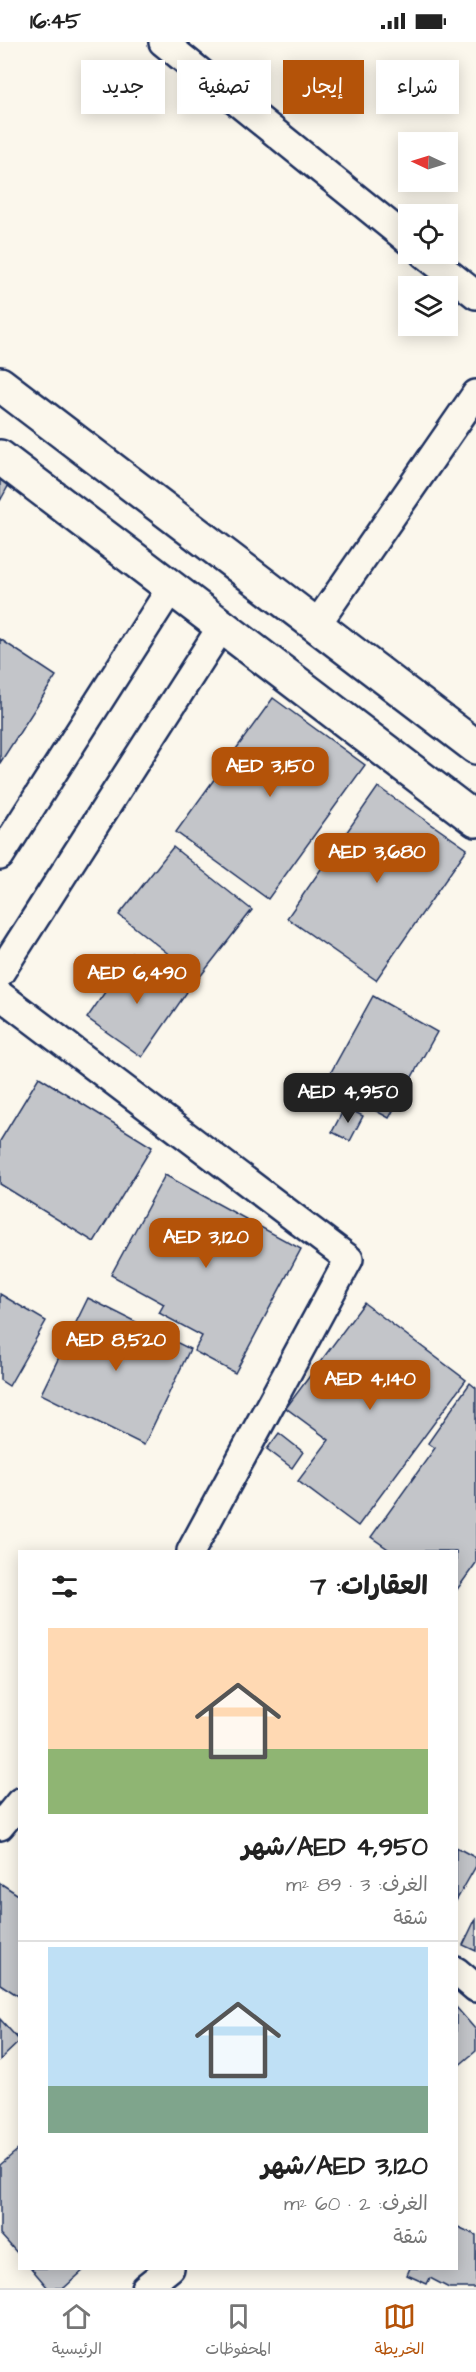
<!DOCTYPE html>
<html lang="ar">
<meta charset="utf-8">
<style>
body{margin:0;font-family:"Architects Daughter","Playpen Sans Arabic",sans-serif;background:#f6f6f6;color:#222;direction:rtl;height:100vh;display:flex;flex-direction:column;font-size:22px;white-space:nowrap}
*{box-sizing:border-box;margin:0}
p{font-size:20px;color:#767676}
.icon{flex:none;width:33px;height:33px;fill:none;stroke:currentColor;stroke-width:2;stroke-linecap:round;stroke-linejoin:round}
.map{position:relative;flex:1;overflow:hidden;direction:ltr}
.drawer{position:absolute;left:18px;top:1508px;width:440px;height:720px;display:flex;flex-direction:column;background:#fff;border-radius:0px;box-shadow:0 3px 15px #0003;direction:rtl}
.drawer>*{flex:none}
.hud{position:absolute;left:18px;top:18px;width:441px;height:54px;direction:rtl;display:flex;gap:12px}
.needle{width:39px;rotate:274deg}
.tools{position:absolute;left:398px;top:90px;display:grid;gap:12px}
.tools a{display:grid;place-items:center;width:60px;height:60px;border-radius:0px;background:#fff;box-shadow:0 3px 15px #0003;font-size:30px}
.price{position:absolute;translate:-50% -51px;padding:0 14px;border-radius:12px;background:#b45309;color:#fff;font-size:20px;line-height:39px;filter:drop-shadow(0 2px 3px #0008)}
.price::after{content:'';position:absolute;left:50%;top:36px;width:18px;height:14px;margin-left:-9px;background:inherit;clip-path:polygon(0 0,100% 0,50% 100%)}
.price.current{background:#222;color:#fff}
ul{padding:0;list-style:none}
li{display:grid;align-content:center;gap:12px;height:318px;padding:0 30px}
li+li{border-top:2px solid #e0e0e0}
li span{display:grid;place-items:center;height:186px;border-radius:0px;color:#555}
li>.icon{margin-inline-start:auto}
span .icon{width:108px;height:108px;fill:#fffc;stroke-width:1}
li b{font-size:26px}
h2{display:flex;justify-content:space-between;align-items:center;height:72px;padding:0 30px;font-size:26px}
.tag{padding:0 21px;border-radius:0px;background:#fff;box-shadow:0 3px 15px #0003;font-size:21px;line-height:54px}
.tag.current{background:#b45309;color:#fff}
.status{display:flex;justify-content:space-between;align-items:center;height:42px;padding:0 30px;background:#fff;direction:ltr}
.status svg{height:16px;fill:currentColor}
.dock{display:flex;justify-content:space-around;align-items:center;height:84px;border-top:2px solid #e0e0e0;background:#fff;font-size:16px;color:#767676}
.dock a{display:grid;justify-items:center;gap:3px}
.dock .current{color:#b45309}
.map>svg:first-child{display:block}
.building{fill:#c3c5c9;stroke:#1b2f5e;stroke-width:1.5}
.lines{fill:none;stroke-linecap:round;stroke-linejoin:round}
.street-casing{stroke:#1b2f5e;stroke-width:32}
.secondary-casing{stroke:#1b2f5e;stroke-width:38}
.street{stroke:#fbf7ec;stroke-width:27}
.secondary{stroke:#fbf7ec;stroke-width:33}
</style>
<div class="status"><b>16:45</b><svg viewBox="0 0 49 12"><path d="M0 12V9h3v3zM5 12V6h3v6zM10 12V3h3v9zM15 12V0h3v12zM26 1h20v11H26zM47 4h2v5h-2z"/></svg></div>
<div class="map">
<svg width="476" height="2246" viewBox="0 0 476 2246">
<rect width="100%" height="100%" fill="#fbf7ec"/>
<filter id="ink" filterUnits="userSpaceOnUse"><feTurbulence type="fractalNoise" baseFrequency=".0167" numOctaves="2"/><feDisplacementMap in="SourceGraphic" scale="12" xChannelSelector="R" yChannelSelector="G"/><feConvolveMatrix kernelMatrix="1 2 1 2 8 2 1 2 1" color-interpolation-filters="sRGB"/></filter>
<g filter="url(#ink)">
<!-- building -->
<g class="building">
<polygon points="0,430 12,437 0,459"/>
<polygon points="0,597 56,634 0,721"/>
<polygon points="273,656 365,723 268,857 176,790"/>
<polygon points="378,745 467,807 376,938 287,876"/>
<polygon points="173,805 252,868 199,936 119,873"/>
<polygon points="132,911 187,950 142,1015 87,976"/>
<polygon points="373,954 437,990 389,1076 325,1041"/>
<polygon points="39,1035 152,1105 94,1200 0,1142 0,1099"/>
<polygon points="345,1065 363,1074 350,1099 332,1090"/>
<polygon points="165,1133 301,1207 235,1331 194,1309 202,1294 159,1271 164,1262 111,1233"/>
<polygon points="0,1252 46,1279 9,1344 0,1338"/>
<polygon points="88,1256 190,1307 144,1403 41,1352"/>
<polygon points="364,1261 466,1338 358,1484 298,1439 329,1398 286,1366"/>
<polygon points="470,1341 476,1346 476,1521 456,1549 456,1509 391,1509 371,1495 435,1406 428,1401"/>
<polygon points="279,1391 303,1410 292,1426 267,1407"/>
<polygon points="456,1805 476,1816 476,1824 456,1859"/>
<polygon points="0,1841 20,1854 20,1955 0,1942"/>
<polygon points="476,1876 476,1909 463,1903"/>
<polygon points="456,1965 476,1988 476,2009 456,2026"/>
<polygon points="0,1977 20,1999 0,2018"/>
<polygon points="20,2106 20,2214 0,2192 0,2123"/>
<polygon points="456,2184 476,2193 476,2246 449,2246 430,2236 427,2242 407,2233 410,2226 456,2226"/>
<polygon points="31,2226 86,2226 64,2246 48,2246"/>
</g>
<g class="lines">
<defs>
<g id="street">
<polyline points="163,0 408,198"/>
<polyline points="424,212 476,253"/>
<polyline points="317,582 476,352"/>
<polyline points="0,814 171,546"/>
<polyline points="0,931 222,584"/>
<polyline points="0,953 349,1217 191,1509"/>
<polyline points="0,1784 20,1760"/>
<polyline points="456,1929 476,1946"/>
<polyline points="145,2246 170,2226"/>
</g>
<g id="secondary">
<polyline points="0,342 476,705"/>
<polyline points="0,415 476,778"/>
</g>
</defs>
<!-- street casing -->
<use href="#street" class="street-casing"/>
<!-- secondary casing -->
<use href="#secondary" class="secondary-casing"/>
<!-- street -->
<use href="#street" class="street"/>
<!-- secondary -->
<use href="#secondary" class="secondary"/>
</g>
</g>
</svg>
<div class="tools">
<a><svg class="needle" viewBox="-14 -14 28 28"><path d="M0-13l5 13h-10z" fill="#e53935"/><path d="M0 13l5-13h-10z" fill="#767676"/></svg></a>
<a><svg class="icon" aria-label="locate" viewBox="0 0 24 24"><circle cx="12" cy="12" r="6"/><path d="M12 2v4M12 18v4M2 12h4M18 12h4"/></svg></a>
<a><svg class="icon" aria-label="layers" viewBox="0 0 24 24"><path d="M12 4l9 5-9 5-9-5zM3 14l9 5 9-5"/></svg></a>
</div>
<b class="price" style="left:270px;top:756px">AED 3,150</b>
<b class="price" style="left:377px;top:842px">AED 3,680</b>
<b class="price" style="left:137px;top:963px">AED 6,490</b>
<b class="price current" style="left:348px;top:1082px">AED 4,950</b>
<b class="price" style="left:206px;top:1227px">AED 3,120</b>
<b class="price" style="left:116px;top:1330px">AED 8,520</b>
<b class="price" style="left:370px;top:1369px">AED 4,140</b>
<div class="hud">
<a class="tag">شراء</a>
<a class="tag current">إيجار</a>
<a class="tag">تصفية</a>
<a class="tag">جديد</a>
</div>
<section class="drawer">
<h2>العقارات: 7<svg class="icon" aria-label="filters" viewBox="0 0 24 24"><path d="M4 7h16M4 17h16"/><circle cx="9" cy="7" r="2"/><circle cx="15" cy="17" r="2"/></svg></h2>
<ul>
<li><span style="background:linear-gradient(#ffd9b3 65%,#8fb573 0)"><svg class="icon" aria-label="home" viewBox="0 0 24 24"><path d="M3 11l9-7 9 7M6 9v11h12V9"/></svg></span><div><b>AED 4,950/شهر</b><p>الغرف: 3 · 89 m²</p><p>شقة</p></div></li>
<li><span style="background:linear-gradient(#bfe0f5 75%,#7fa58c 0)"><svg class="icon" aria-label="home" viewBox="0 0 24 24"><path d="M3 11l9-7 9 7M6 9v11h12V9"/></svg></span><div><b>AED 3,120/شهر</b><p>الغرف: 2 · 60 m²</p><p>شقة</p></div></li>
</ul>
</section>
</div>
<nav class="dock">
<a class="current"><svg class="icon" aria-label="map" viewBox="0 0 24 24"><path d="M3 6l6-2 6 2 6-2v14l-6 2-6-2-6 2zM9 4v14M15 6v14"/></svg>الخريطة</a>
<a><svg class="icon" aria-label="saved" viewBox="0 0 24 24"><path d="M7 4h10v16l-5-4-5 4z"/></svg>المحفوظات</a>
<a><svg class="icon" aria-label="home" viewBox="0 0 24 24"><path d="M3 11l9-7 9 7M6 9v11h12V9"/></svg>الرئيسية</a>
</nav>
